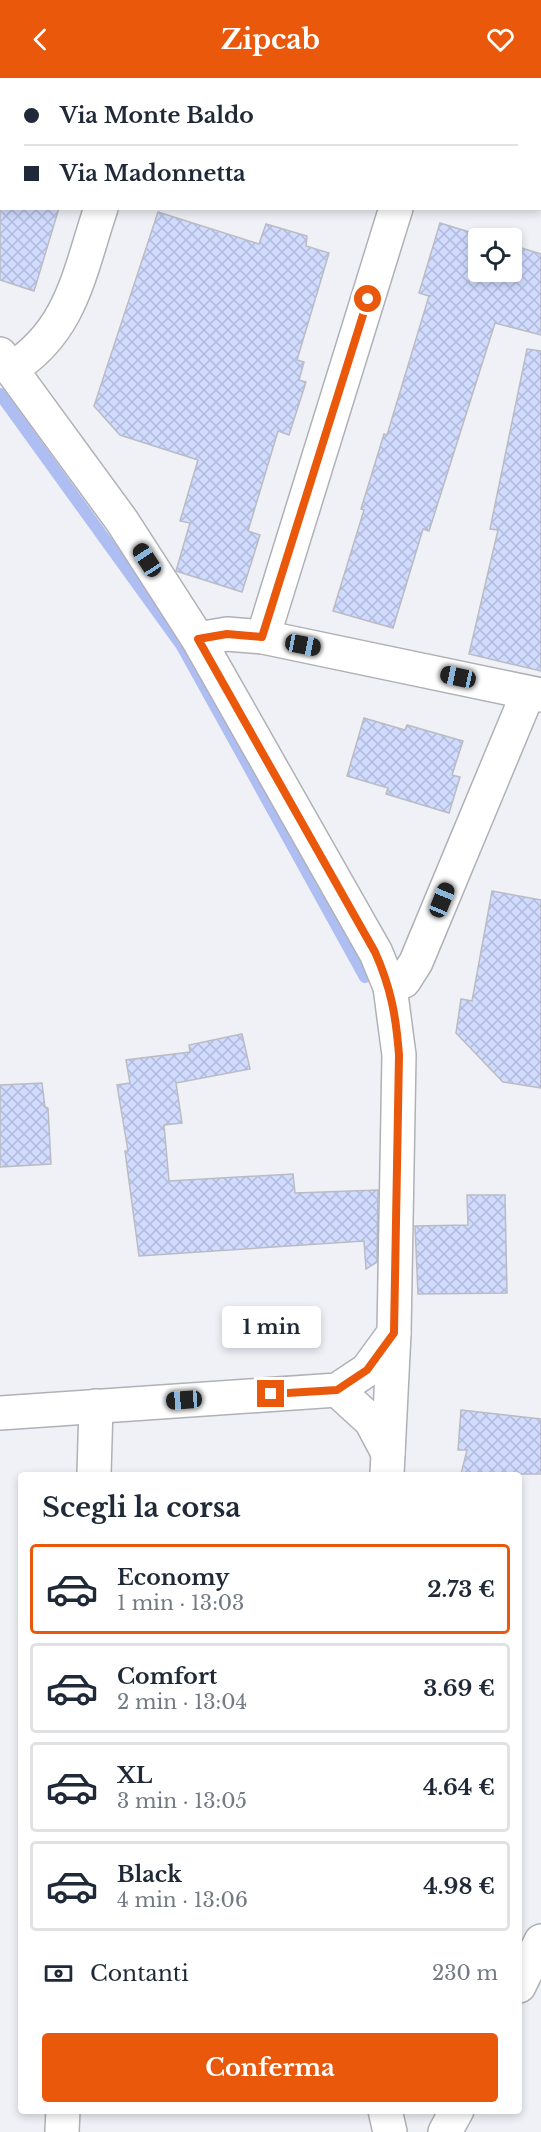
<!DOCTYPE html>
<html lang="it">
<meta charset="utf-8">
<style>
:root{--surface:#fff;--page:#f2f2f3;--text:#1f2937;--muted:#747a83;--line:#e0e1e3;--accent:#ea580c}
body{margin:0;font-family:"Libre Baskerville",serif;background:var(--page);color:var(--text);height:100vh;display:flex;flex-direction:column;font-size:22px;white-space:nowrap}
*{box-sizing:border-box;margin:0}
p{font-size:20px;color:var(--muted)}
.icon{flex:none;width:33px;height:33px;fill:none;stroke:currentColor;stroke-width:2;stroke-linecap:round;stroke-linejoin:round}
.map{position:relative;flex:1;overflow:hidden}
.details{position:absolute;left:18px;top:1394px;width:504px;height:642px;display:flex;flex-direction:column;background:var(--surface);border-radius:6px;box-shadow:0 3px 9px #0003}
.details>*{flex:none}
.top-card{position:absolute;left:0px;top:0px;width:542px;height:132px;box-shadow:0 3px 9px #0003;display:grid;align-content:center;height:132px;padding:0 24px;background:var(--surface)}
.tools{position:absolute;left:468px;top:150px;display:grid;gap:12px}
.tools a{display:grid;place-items:center;width:54px;height:54px;border-radius:6px;background:var(--surface);box-shadow:0 3px 9px #0003;font-size:30px}
.end{position:absolute;width:27px;height:27px;margin:-14px;border:8px solid #ea580c;background:#fff;box-shadow:0 0 0 3px #fff}
.from{border-radius:50%}
.bubble{position:absolute;height:42px;border-radius:6px;background:var(--surface);box-shadow:0 3px 9px #0003;font-size:20px;font-weight:700;line-height:42px;text-align:center}
.car{position:absolute;width:18px;height:36px;margin:-18px -9px;border-radius:8px;box-shadow:0 0 4px 2px #0007;background:linear-gradient(#222 24%,#8ab4d8 0 40%,#222 0 76%,#8ab4d8 0 86%,#222 0)}
.top-card b{display:flex;align-items:center;gap:21px;height:57px;font-size:22px}
.top-card b+b{border-top:2px solid var(--line)}
.top-card i{width:15px;height:15px;background:var(--text)}
ul{padding:0;list-style:none}
li{display:flex;align-items:center;gap:18px;height:90px;margin:0 12px 9px;padding:0 12px;border:3px solid var(--line);border-radius:6px}
li div{flex:1}
li b{display:block;font-size:22px}
li em{font-style:normal;font-weight:700}
li.on{border-color:var(--accent)}
li>.icon{width:54px;height:54px;stroke-width:1.5}
h2{padding:0 24px;font-size:27px;line-height:72px}
.pay{display:flex;align-items:center;gap:15px;height:66px;padding:0 24px;font-size:22px}
.pay p{margin-inline-start:auto}
.button{display:flex;gap:12px;margin-top:auto;padding:12px 24px}
.button a{flex:1;height:69px;border-radius:6px;background:var(--accent);color:#fff;font-size:24px;font-weight:700;line-height:69px;text-align:center}
header{display:flex;justify-content:space-between;align-items:center;height:78px;padding:0 24px;background:var(--accent);color:#fff;font-size:27px;font-weight:700}
.map>svg:first-child{display:block}
.lines{fill:none;stroke-linecap:round;stroke-linejoin:round}
.stream{stroke:#aebef2;stroke-width:12}
.building{fill:url(#building-cross-hatch);stroke:#babcc2;stroke-width:1.5}
.minor-casing{stroke:#b0b1b7;stroke-width:36}
.tertiary-casing{stroke:#b0b1b7;stroke-width:36}
.minor{stroke:#fff;stroke-width:33}
.tertiary{stroke:#fff;stroke-width:33}
.route{stroke:#ea580c;stroke-width:8}
</style>
<header><svg class="icon" aria-label="back" viewBox="0 0 24 24"><path d="M15 5l-7 7 7 7"/></svg>Zipcab<svg class="icon" aria-label="heart" viewBox="0 0 24 24"><path d="M12 20l-8-8c-3-5 5-10 8-4 3-6 11-1 8 4z"/></svg></header>
<div class="map">
<svg width="541" height="2054" viewBox="0 0 541 2054">
<defs>
<pattern id="building-cross-hatch" width="8" height="8" patternUnits="userSpaceOnUse" patternTransform="scale(1.5)"><rect width="8" height="8" fill="#d0dbff"/><path d="M0 0l8 8M0 8l8-8" fill="none" stroke="#b1bbd9"/></pattern>
</defs>
<rect width="100%" height="100%" fill="#eff1f7"/>
<g class="lines">
<polyline class="stream" points="0,316 182,568 365,899"/>
</g>
<g class="building">
<polygon points="0,130 59,130 34,213 0,202"/>
<polygon points="158,134 259,166 266,146 307,158 306,168 329,175 297,282 304,284 299,302 306,304 289,357 278,353 248,453 260,457 242,514 176,493 190,445 180,443 198,382 120,357 94,328"/>
<polygon points="440,145 489,160 478,160 478,194 512,194 512,167 541,176 541,257 495,245 429,453 423,451 393,550 333,533 364,432 361,431 384,356 387,357 429,218 419,215"/>
<polygon points="527,271 541,273 541,593 469,576 498,452 490,451"/>
<polygon points="364,640 405,652 407,647 463,663 452,697 460,699 449,735 386,716 388,710 347,698"/>
<polygon points="492,813 541,822 541,1010 503,1004 456,955 461,921 472,923"/>
<polygon points="242,956 250,991 176,1005 182,1045 164,1047 169,1103 293,1096 295,1115 378,1112 377,1184 366,1191 364,1163 139,1178 125,1073 128,1073 117,1007 130,1005 126,982 190,974 189,967"/>
<polygon points="42,1005 45,1029 48,1030 51,1086 0,1089 0,1007"/>
<polygon points="467,1117 505,1117 507,1215 418,1216 415,1148 468,1147"/>
<polygon points="461,1332 541,1341 541,1396 461,1396 467,1372 458,1372"/>
</g>
<g class="lines">
<g class="minor-casing">
<g id="minor">
<polyline points="145,2 145,0"/>
<polyline points="436,2 437,0"/>
<polyline points="0,276 122,443 198,561 376,875 390,909 399,977 394,1255 387,1396"/>
<path d="M11 291C72 253 79 195 101 130"/>
<polyline points="263,559 396,130"/>
<polyline points="198,561 227,556 263,559 541,617"/>
<polyline points="390,909 404,903 416,884 528,615"/>
<polyline points="337,1312 371,1343 388,1375"/>
<polyline points="0,1335 337,1312 367,1292 394,1255"/>
<polyline points="94,1396 96,1328"/>
<polyline points="385,2032 390,2054"/>
<polyline points="62,2054 63,2032"/>
</g>
</g>
<g class="tertiary-casing">
<g id="tertiary">
<polyline points="519,1908 541,1863"/>
<polyline points="445,2054 457,2032"/>
</g>
</g>
<use href="#minor" class="minor"/>
<use href="#tertiary" class="tertiary"/>
</g>
<g class="lines">
<path class="route" d="M271 1316 337 1312 367 1292 394 1255 399 977C396 938 391 910 375 874L198 561 227 556 262 559 368 221"/>
</g>
</svg>
<div class="tools">
<a><svg class="icon" aria-label="locate" viewBox="0 0 24 24"><circle cx="12" cy="12" r="6"/><path d="M12 2v4M12 18v4M2 12h4M18 12h4"/></svg></a>
</div>
<i class="end from" style="left:368px;top:221px"></i>
<i class="end" style="left:271px;top:1316px"></i>
<div class="bubble" style="left:222px;top:1228px;width:99px">1 min</div>
<i class="car" style="left:147px;top:482px;rotate:327deg"></i>
<i class="car" style="left:303px;top:567px;rotate:101deg"></i>
<i class="car" style="left:458px;top:599px;rotate:282deg"></i>
<i class="car" style="left:442px;top:822px;rotate:22deg"></i>
<i class="car" style="left:184px;top:1322px;rotate:266deg"></i>
<div class="top-card">
<b><i class="from"></i>Via Monte Baldo</b>
<b><i></i>Via Madonnetta</b>
</div>
<section class="details">
<h2>Scegli la corsa</h2>
<ul>
<li class="on"><svg class="icon" aria-label="car" viewBox="0 0 24 24"><path d="M5 17H2v-5l4-1 3-4h7l3 4 3 1v5h-3M9 17h6M6 11h13"/><circle cx="7" cy="17" r="2"/><circle cx="17" cy="17" r="2"/></svg><div><b>Economy</b><p>1 min · 13:03</p></div><em>2.73 €</em></li>
<li><svg class="icon" aria-label="car" viewBox="0 0 24 24"><path d="M5 17H2v-5l4-1 3-4h7l3 4 3 1v5h-3M9 17h6M6 11h13"/><circle cx="7" cy="17" r="2"/><circle cx="17" cy="17" r="2"/></svg><div><b>Comfort</b><p>2 min · 13:04</p></div><em>3.69 €</em></li>
<li><svg class="icon" aria-label="car" viewBox="0 0 24 24"><path d="M5 17H2v-5l4-1 3-4h7l3 4 3 1v5h-3M9 17h6M6 11h13"/><circle cx="7" cy="17" r="2"/><circle cx="17" cy="17" r="2"/></svg><div><b>XL</b><p>3 min · 13:05</p></div><em>4.64 €</em></li>
<li><svg class="icon" aria-label="car" viewBox="0 0 24 24"><path d="M5 17H2v-5l4-1 3-4h7l3 4 3 1v5h-3M9 17h6M6 11h13"/><circle cx="7" cy="17" r="2"/><circle cx="17" cy="17" r="2"/></svg><div><b>Black</b><p>4 min · 13:06</p></div><em>4.98 €</em></li>
</ul>
<div class="pay"><svg class="icon" aria-label="cash" viewBox="0 0 24 24"><path d="M3 7h18v10H3z"/><circle cx="12" cy="12" r="2"/></svg>Contanti<p>230 m</p></div>
<div class="button"><a>Conferma</a></div>
</section>
</div>
